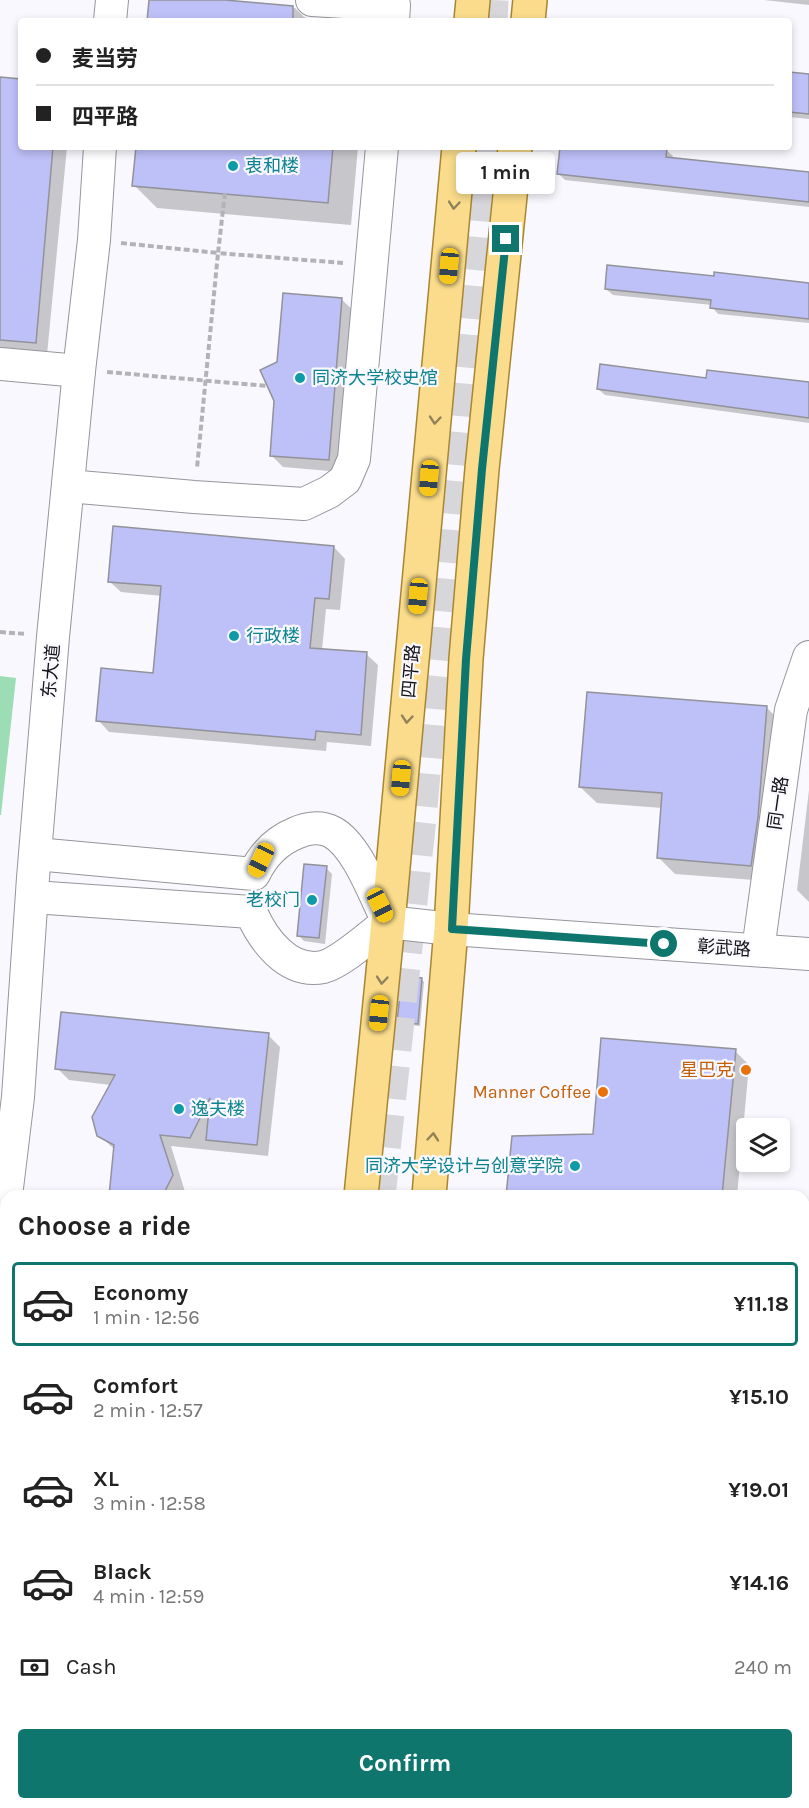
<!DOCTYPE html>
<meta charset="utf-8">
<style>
:root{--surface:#fff;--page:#f6f6f6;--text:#222;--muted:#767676;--line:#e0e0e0;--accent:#0f766e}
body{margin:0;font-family:Karla,"Noto Sans SC",sans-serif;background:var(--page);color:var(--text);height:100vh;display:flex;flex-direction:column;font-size:22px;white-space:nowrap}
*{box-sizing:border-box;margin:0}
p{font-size:20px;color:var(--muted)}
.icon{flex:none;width:33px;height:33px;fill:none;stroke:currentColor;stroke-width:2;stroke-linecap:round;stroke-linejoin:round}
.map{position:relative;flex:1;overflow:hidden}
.drawer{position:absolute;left:0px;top:1190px;width:810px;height:620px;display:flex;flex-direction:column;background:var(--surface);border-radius:18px 18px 0 0;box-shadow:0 3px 9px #0003}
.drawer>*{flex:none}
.hud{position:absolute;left:18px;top:18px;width:774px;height:132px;border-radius:6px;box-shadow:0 3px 9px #0003;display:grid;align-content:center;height:132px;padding:0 18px;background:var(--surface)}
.fabs{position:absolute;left:736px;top:1118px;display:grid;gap:12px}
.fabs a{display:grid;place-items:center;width:54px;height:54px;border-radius:6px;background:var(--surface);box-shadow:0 3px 9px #0003;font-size:30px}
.end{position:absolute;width:27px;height:27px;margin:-14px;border:8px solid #0f766e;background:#fff;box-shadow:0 0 0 3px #fff}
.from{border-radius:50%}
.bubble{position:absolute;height:42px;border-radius:6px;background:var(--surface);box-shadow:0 3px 9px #0003;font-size:20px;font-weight:700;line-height:42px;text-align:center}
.car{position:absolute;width:18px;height:36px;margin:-18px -9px;border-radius:8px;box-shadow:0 0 4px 2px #0007;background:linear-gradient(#f5c518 24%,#345 0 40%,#f5c518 0 76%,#345 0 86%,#f5c518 0)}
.hud b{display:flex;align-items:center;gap:21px;height:57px;font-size:22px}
.hud b+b{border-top:2px solid var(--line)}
.hud i{width:15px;height:15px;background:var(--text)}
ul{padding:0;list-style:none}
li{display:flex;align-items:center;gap:18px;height:84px;margin:0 12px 9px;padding:0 6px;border:3px solid transparent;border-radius:6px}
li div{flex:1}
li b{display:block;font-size:22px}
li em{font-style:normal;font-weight:700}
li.active{border-color:var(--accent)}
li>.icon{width:54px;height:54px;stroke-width:1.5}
h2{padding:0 18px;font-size:27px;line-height:72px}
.pay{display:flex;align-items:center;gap:15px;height:66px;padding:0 18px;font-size:22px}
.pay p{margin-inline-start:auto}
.cta{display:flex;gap:12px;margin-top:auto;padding:12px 18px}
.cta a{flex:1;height:69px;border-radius:6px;background:var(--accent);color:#fff;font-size:24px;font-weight:700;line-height:69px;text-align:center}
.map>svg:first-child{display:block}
.green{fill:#9dddb5}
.shadow{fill:#0003}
.building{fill:#bec0f8;stroke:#929299;stroke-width:1.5}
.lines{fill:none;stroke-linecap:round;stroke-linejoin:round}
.major-tunnel{stroke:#d6d6db;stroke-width:33;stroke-dasharray:33 16;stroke-linecap:butt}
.minor-casing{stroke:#95969c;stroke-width:34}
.major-casing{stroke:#a88631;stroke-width:36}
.path{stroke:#b3b3b7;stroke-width:4;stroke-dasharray:6 3;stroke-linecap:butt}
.minor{stroke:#fff;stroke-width:32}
.major{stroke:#fadc8c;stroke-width:33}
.oneway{stroke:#928257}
.route{stroke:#0f766e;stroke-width:8}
.culture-dot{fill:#0f9aa8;stroke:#f8f8fe;stroke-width:2}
.food-dot{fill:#e8710a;stroke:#f8f8fe;stroke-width:2}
.labels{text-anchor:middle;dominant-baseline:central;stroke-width:4.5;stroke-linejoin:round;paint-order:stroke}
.culture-label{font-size:18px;fill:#0d838f;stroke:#f8f8fe;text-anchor:start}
.street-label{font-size:18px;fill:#141416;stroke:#f8f8fe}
.food-label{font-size:18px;fill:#c56008;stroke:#f8f8fe;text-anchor:end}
</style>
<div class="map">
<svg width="809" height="1808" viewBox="0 0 809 1808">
<rect width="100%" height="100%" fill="#f8f8fe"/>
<polygon class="green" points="0,676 16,678 1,815 0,815"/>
<g class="shadow">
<polygon points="151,0 208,0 295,8 304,17 310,19 336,21 149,21"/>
<polygon points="764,0 809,0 809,5"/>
<polygon points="789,74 809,76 809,119 789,117"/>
<polygon points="0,79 21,80 21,147 67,147 47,355 0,350"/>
<polygon points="137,147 358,147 351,225 157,208 134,185"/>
<polygon points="562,147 642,147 666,150 673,156 672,159 809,173 809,207 565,180 559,174"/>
<polygon points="715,277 809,284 809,323 718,314 712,307 712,305 613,295 606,289"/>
<polygon points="341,299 354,311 341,472 283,467 271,455 279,363"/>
<polygon points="708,379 809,384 809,423 605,395 598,389"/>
<polygon points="334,547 345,559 340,610 326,609 322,650 366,654 378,665 371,746 327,742 326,751 109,732 98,720 155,674 162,596 121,592 109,581"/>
<polygon points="766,707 783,724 767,881 675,874 658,857 662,808 597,803 580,787"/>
<polygon points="809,790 809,902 797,890"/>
<polygon points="326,868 332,874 325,944 304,941 298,935"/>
<polygon points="422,980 424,982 420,1026 401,1024 399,1021"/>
<polygon points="268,1035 280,1047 268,1156 171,1146 186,1195 195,1196 111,1196 115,1150 99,1135 111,1085 69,1080 57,1068"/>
<polygon points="735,1051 749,1065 737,1196 507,1196 595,1135"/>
<polygon points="809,1251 809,1287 804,1282"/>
<polygon points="804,1470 809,1471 809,1596 804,1596"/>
<polygon points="804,1666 809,1667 809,1773 804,1772"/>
<polygon points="5,1753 6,1803 227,1803 228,1808 2,1808 0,1806 0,1772"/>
<polygon points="455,1803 534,1803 533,1808 455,1808"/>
</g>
<g class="building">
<polygon points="149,0 225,0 293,6 293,21 147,21"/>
<polygon points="789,72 809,74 809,114 789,112"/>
<polygon points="0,77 21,79 21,147 53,147 36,343 0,340"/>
<polygon points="136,147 333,147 328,203 132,186"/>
<polygon points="560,147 656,147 667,148 666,157 809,172 809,202 557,174"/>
<polygon points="607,265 714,276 714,272 809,283 809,319 710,308 711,300 605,289"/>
<polygon points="283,293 342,298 329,460 270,456 274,401 260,370 277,362"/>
<polygon points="600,364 706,378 707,370 809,382 809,418 597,389"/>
<polygon points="113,526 334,546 329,599 315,598 310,648 367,652 361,735 316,731 315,740 96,721 101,668 153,673 161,586 108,582"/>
<polygon points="587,692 767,706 758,817 751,866 657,858 662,793 579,787"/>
<polygon points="304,864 327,866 319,938 297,936"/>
<polygon points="402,976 422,978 418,1024 397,1022"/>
<polygon points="61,1012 269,1033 257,1145 206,1140 210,1098 190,1138 160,1135 173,1175 164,1193 153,1196 109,1196 114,1145 97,1136 92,1117 115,1075 55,1069"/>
<polygon points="601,1038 736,1049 722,1196 506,1196 512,1136 593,1134"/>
</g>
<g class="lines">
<g class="major-tunnel">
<polyline points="491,21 492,0"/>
<polyline points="379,1196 420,818 480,147"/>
</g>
<g class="minor-casing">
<g id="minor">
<polyline points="312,0 394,5 393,21"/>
<polyline points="110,21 112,0"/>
<polyline points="0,364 79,371"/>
<polyline points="68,486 194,497 304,504 329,492 345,480 354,459 382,147"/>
<path d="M36 854 254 874C263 855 276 841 296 833 306 828 321 826 332 832 357 845 375 896 388 922"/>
<path d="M33 897 251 912C263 940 288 974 323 967 342 962 372 934 388 922"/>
<polyline points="388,922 451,929 809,954"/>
<polyline points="758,950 791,710 809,657"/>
<polyline points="6,1196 18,1097 33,878 53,637 79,371 94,240 100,147"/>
<polyline points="0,1252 6,1199"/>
<polyline points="804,1300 809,1301"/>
<polyline points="804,1368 809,1369"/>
<polyline points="727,1803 780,1808"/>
<polyline points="565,1808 568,1803"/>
</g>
</g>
<g class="major-casing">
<g id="major">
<polyline points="471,21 473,0"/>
<polyline points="528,21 530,0"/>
<polyline points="361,1196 388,922 459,147"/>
<polyline points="429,1196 451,929 466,659 482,469 515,147"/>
<polyline points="286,1808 287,1803"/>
<polyline points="318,1808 318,1803"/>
<polyline points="354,1808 355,1803"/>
<polyline points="395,1808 396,1803"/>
</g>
</g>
<g class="path">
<polyline points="225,193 218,253 343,263"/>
<polyline points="121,243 218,253 197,468"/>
<polyline points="107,372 267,386"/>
<polyline points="0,632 26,634"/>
</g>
<use href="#minor" class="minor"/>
<use href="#major" class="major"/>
</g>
<defs><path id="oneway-chevron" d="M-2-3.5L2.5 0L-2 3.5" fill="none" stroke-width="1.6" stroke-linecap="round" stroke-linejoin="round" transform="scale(1.5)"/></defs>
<g class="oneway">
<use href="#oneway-chevron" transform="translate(454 205) rotate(95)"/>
<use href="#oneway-chevron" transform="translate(435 420) rotate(95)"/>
<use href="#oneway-chevron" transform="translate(407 719) rotate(95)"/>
<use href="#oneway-chevron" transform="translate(382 980) rotate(95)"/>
<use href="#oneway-chevron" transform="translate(433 1137) rotate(-85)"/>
</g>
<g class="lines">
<polyline class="route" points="506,239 482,469 466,659 452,929 664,944"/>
</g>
<g class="culture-dot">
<circle cx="233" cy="166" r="6"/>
<circle cx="300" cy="378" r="6"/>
<circle cx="234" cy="636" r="6"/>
<circle cx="312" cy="900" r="6"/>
<circle cx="179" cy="1109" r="6"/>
<circle cx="575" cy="1166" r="6"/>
</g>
<g class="food-dot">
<circle cx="746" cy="1070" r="6"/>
<circle cx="603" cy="1092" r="6"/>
</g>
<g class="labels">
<g class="culture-label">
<text x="245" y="166">衷和楼</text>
<text x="312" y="378">同济大学校史馆</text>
<text x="246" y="636">行政楼</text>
<text x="300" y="900" text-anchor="end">老校门</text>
<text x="191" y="1109">逸夫楼</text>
<text x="563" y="1166" text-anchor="end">同济大学设计与创意学院</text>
</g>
<g class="street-label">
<text transform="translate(51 671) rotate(-85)">东大道</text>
<text transform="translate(411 671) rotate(-85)">四平路</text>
<text transform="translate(778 803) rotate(-82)">同一路</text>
<text transform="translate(724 948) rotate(4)">彰武路</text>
</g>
<g class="food-label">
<text x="734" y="1070">星巴克</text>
<text x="591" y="1092">Manner Coffee</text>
</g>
</g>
</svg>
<div class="fabs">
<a><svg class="icon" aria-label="layers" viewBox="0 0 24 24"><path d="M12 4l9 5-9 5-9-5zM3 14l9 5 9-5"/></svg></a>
</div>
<i class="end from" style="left:664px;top:944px"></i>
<i class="end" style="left:506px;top:239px"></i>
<div class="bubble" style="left:456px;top:152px;width:99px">1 min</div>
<i class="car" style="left:449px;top:266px;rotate:185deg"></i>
<i class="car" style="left:429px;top:478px;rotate:185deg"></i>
<i class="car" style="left:418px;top:596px;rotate:185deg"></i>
<i class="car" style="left:401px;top:778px;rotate:185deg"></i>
<i class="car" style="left:261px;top:860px;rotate:205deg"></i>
<i class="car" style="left:380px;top:905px;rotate:154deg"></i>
<i class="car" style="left:379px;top:1013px;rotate:186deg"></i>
<div class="hud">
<b><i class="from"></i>麦当劳</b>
<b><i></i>四平路</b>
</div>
<section class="drawer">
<h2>Choose a ride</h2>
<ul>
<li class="active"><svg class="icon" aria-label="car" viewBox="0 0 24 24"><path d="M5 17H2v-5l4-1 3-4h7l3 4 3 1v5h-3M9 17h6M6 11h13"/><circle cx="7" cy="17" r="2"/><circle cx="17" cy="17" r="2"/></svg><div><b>Economy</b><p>1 min · 12:56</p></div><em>¥11.18</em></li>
<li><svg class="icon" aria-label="car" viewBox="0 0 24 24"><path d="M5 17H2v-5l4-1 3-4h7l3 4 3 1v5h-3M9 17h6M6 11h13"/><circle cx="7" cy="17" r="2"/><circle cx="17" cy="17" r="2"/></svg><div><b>Comfort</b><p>2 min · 12:57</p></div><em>¥15.10</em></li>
<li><svg class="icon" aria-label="car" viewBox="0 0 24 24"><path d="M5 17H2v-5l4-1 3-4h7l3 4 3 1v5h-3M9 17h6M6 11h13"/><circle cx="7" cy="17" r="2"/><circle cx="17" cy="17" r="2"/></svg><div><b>XL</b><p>3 min · 12:58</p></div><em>¥19.01</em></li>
<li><svg class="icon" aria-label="car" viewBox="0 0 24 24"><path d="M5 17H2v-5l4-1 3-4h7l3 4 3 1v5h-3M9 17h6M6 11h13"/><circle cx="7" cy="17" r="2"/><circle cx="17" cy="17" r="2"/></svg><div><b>Black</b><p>4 min · 12:59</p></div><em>¥14.16</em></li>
</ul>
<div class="pay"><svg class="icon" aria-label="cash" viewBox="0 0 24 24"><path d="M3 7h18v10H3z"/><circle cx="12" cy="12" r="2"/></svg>Cash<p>240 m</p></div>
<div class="cta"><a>Confirm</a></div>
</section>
</div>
